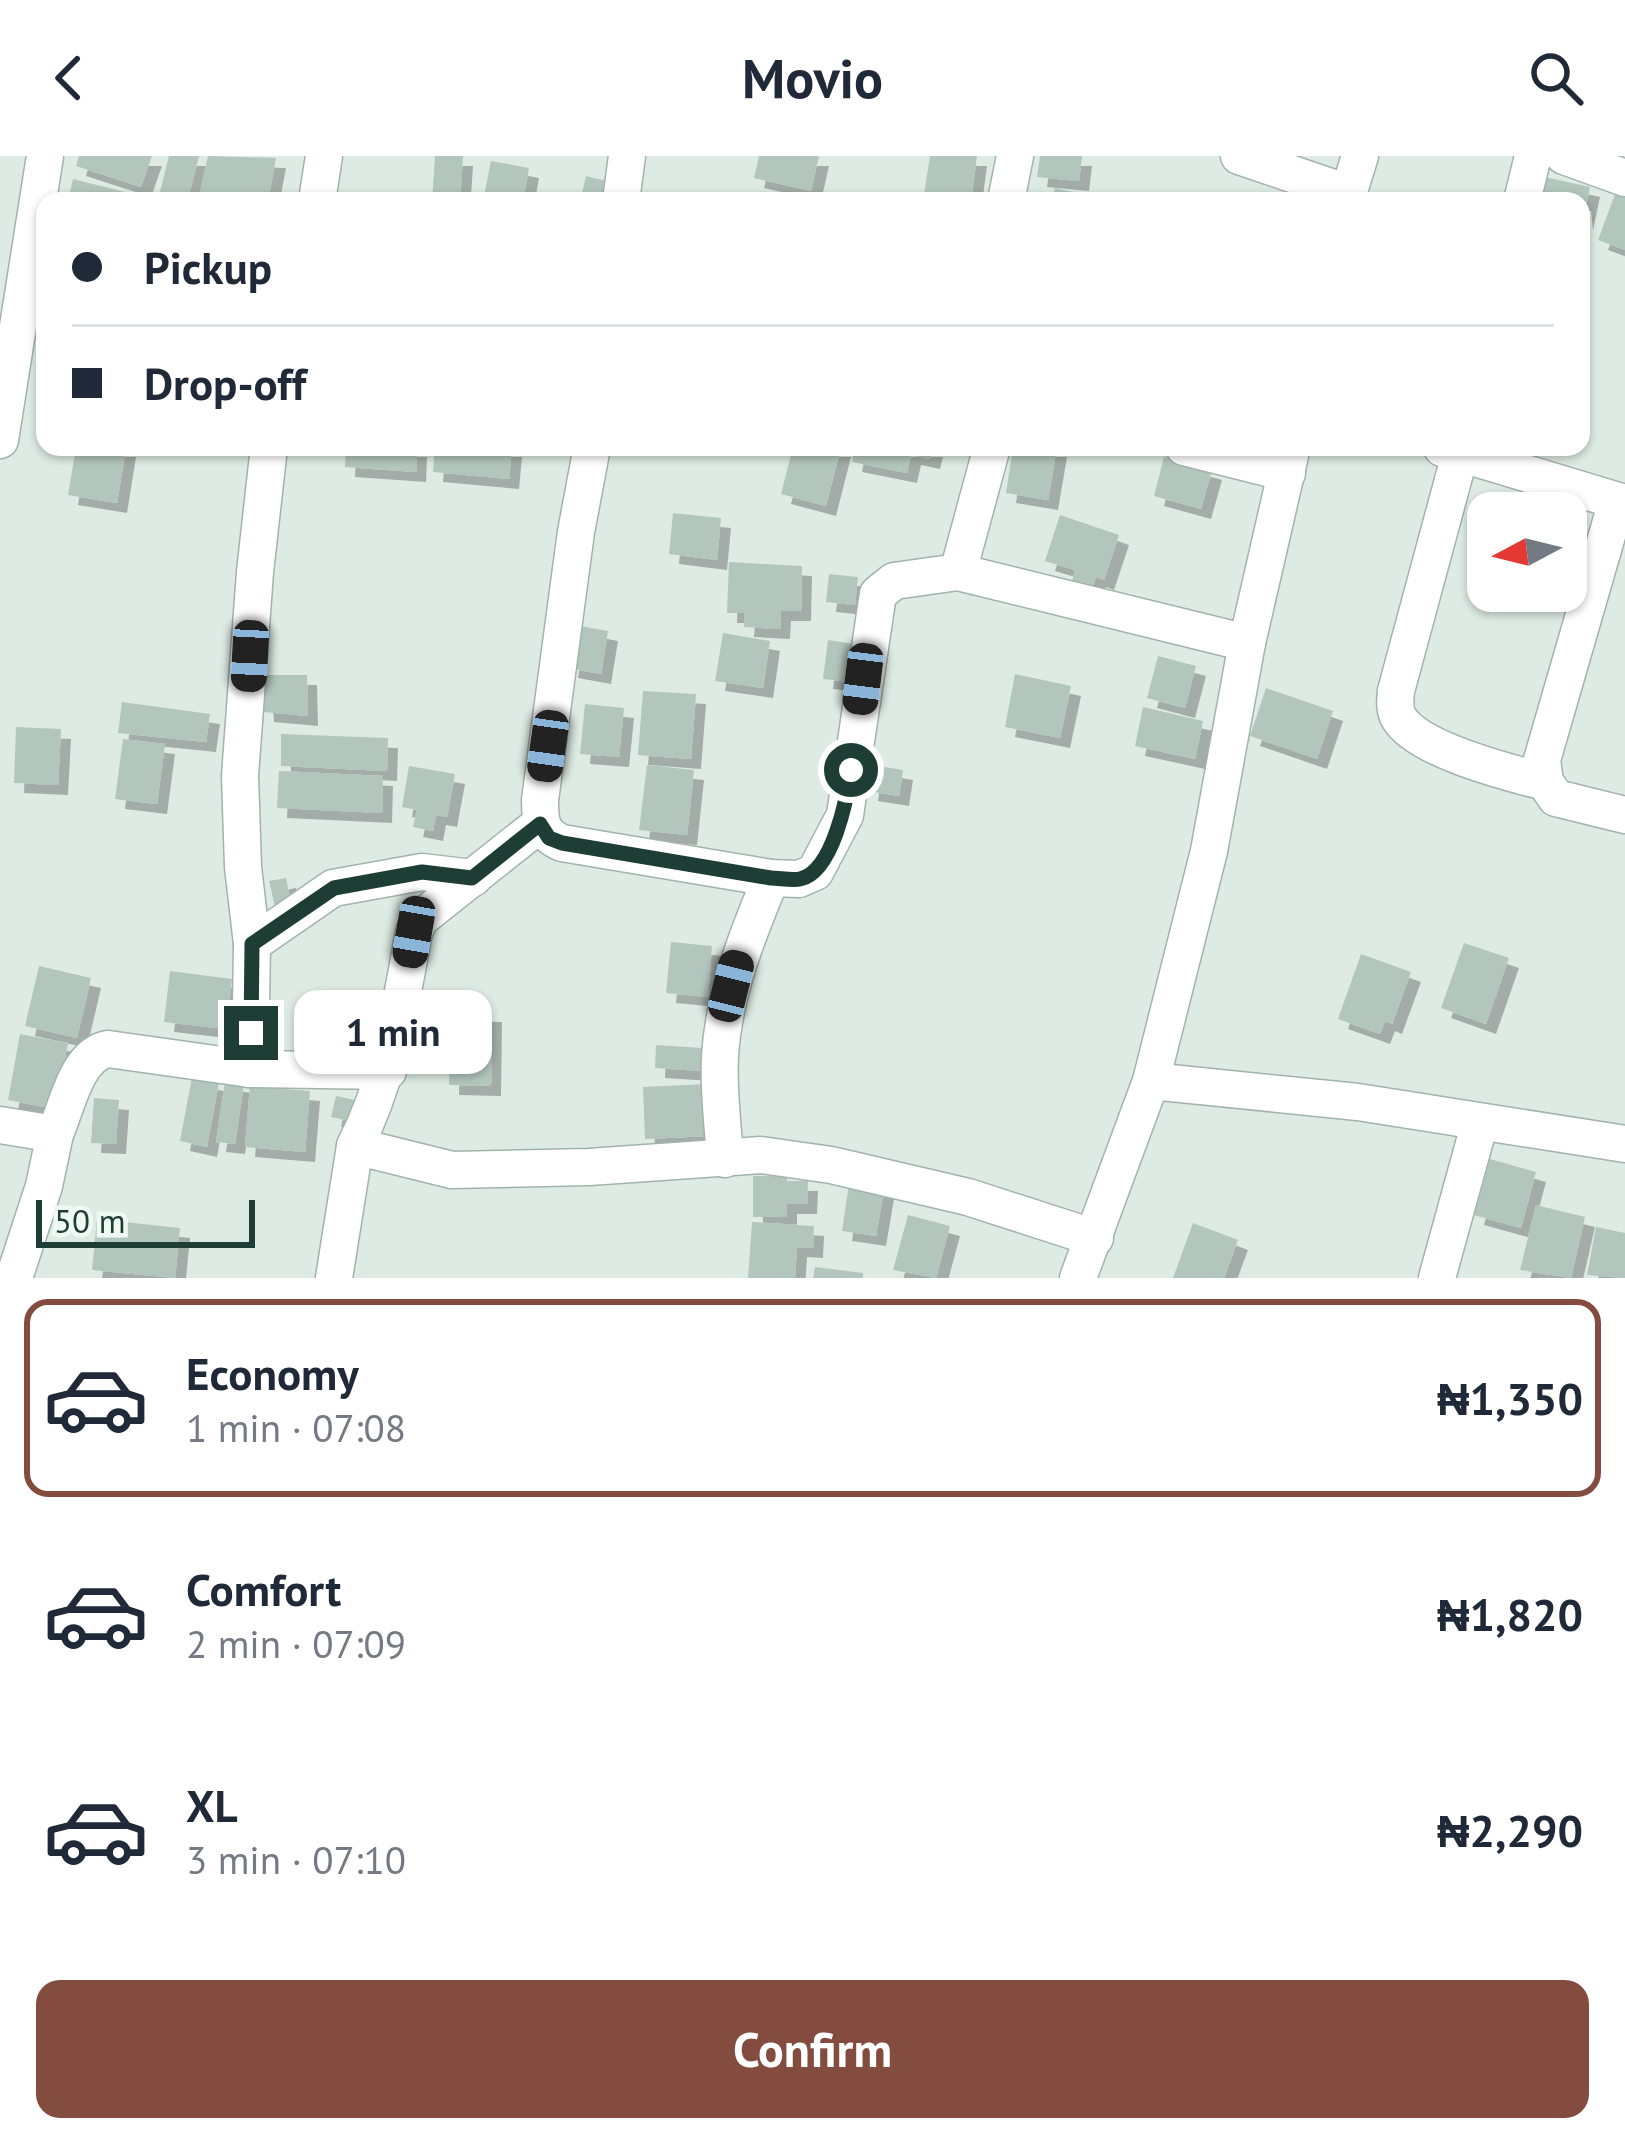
<!DOCTYPE html>
<meta charset="utf-8">
<style>
:root{--surface:#fff;--page:#f2f2f3;--text:#1f2937;--muted:#747a83;--line:#e0e1e3;--accent:#844b3f}
body{margin:0;font-family:"PT Sans",sans-serif;background:var(--page);color:var(--text);height:100vh;display:flex;flex-direction:column;font-size:45px;white-space:nowrap}
*{box-sizing:border-box;margin:0}
p{font-size:39px;color:var(--muted)}
.icon{flex:none;width:66px;height:66px;fill:none;stroke:currentColor;stroke-width:2;stroke-linecap:round;stroke-linejoin:round}
.map{position:relative;height:1122px;overflow:hidden}
.details{display:flex;flex-direction:column;background:var(--surface);flex:1}
.details>*{flex:none}
.banner{position:absolute;left:36px;top:36px;width:1554px;height:264px;border-radius:24px;box-shadow:0 3px 9px #0004;display:grid;align-content:center;height:264px;padding:0 36px;background:var(--surface)}
.needle{width:78px;rotate:263deg}
.controls{position:absolute;left:1467px;top:336px;display:grid;gap:24px}
.controls a{display:grid;place-items:center;width:120px;height:120px;border-radius:24px;background:var(--surface);box-shadow:0 3px 9px #0004;font-size:60px}
.scale{position:absolute;left:36px;bottom:30px;width:219px;box-sizing:border-box;padding-left:12px;border:6px solid #1e3d34;border-top:0;font-size:33px;line-height:42px;white-space:nowrap;color:#1e3d34;-webkit-text-stroke:9px #eff8f3;paint-order:stroke}
.end{position:absolute;width:54px;height:54px;margin:-27px;border:15px solid #1e3d34;background:#fff;box-shadow:0 0 0 6px #fff}
.from{border-radius:50%}
.bubble{position:absolute;height:84px;border-radius:24px;background:var(--surface);box-shadow:0 3px 9px #0004;font-size:39px;font-weight:800;line-height:84px;text-align:center}
.car{position:absolute;width:36px;height:72px;margin:-36px -18px;border-radius:15px;box-shadow:0 0 9px 3px #0007;background:linear-gradient(#222 24%,#8ab4d8 0 40%,#222 0 76%,#8ab4d8 0 86%,#222 0)}
.banner b{display:flex;align-items:center;gap:42px;height:114px;font-size:45px}
.banner b+b{border-top:3px solid var(--line)}
.banner i{width:30px;height:30px;background:var(--text)}
ul{padding:21px 0 0;list-style:none}
li{display:flex;align-items:center;gap:36px;height:198px;margin:0 24px 18px;padding:0 12px;border:6px solid transparent;border-radius:24px}
li div{flex:1}
li b{display:block;font-size:45px}
li em{font-style:normal;font-weight:800}
li.on{border-color:var(--accent)}
li>.icon{width:108px;height:108px;stroke-width:1.5}
.primary-button{display:flex;gap:24px;margin-top:auto;padding:24px 36px}
.primary-button a{flex:1;height:138px;border-radius:24px;background:var(--accent);color:#fff;font-size:48px;font-weight:800;line-height:138px;text-align:center}
header{display:flex;justify-content:space-between;align-items:center;height:156px;padding:0 36px;background:var(--surface);font-size:54px;font-weight:800}
.map>svg:first-child{display:block}
.building{fill:#b3c6be;filter:url(#shadow)}
.lines{fill:none;stroke-linecap:round;stroke-linejoin:round}
.minor-casing{stroke:#a1b3ac;stroke-width:39}
.minor{stroke:#fff;stroke-width:36}
.route{stroke:#1e3d34;stroke-width:15}
</style>
<header><svg class="icon" aria-label="back" viewBox="0 0 24 24"><path d="M15 5l-7 7 7 7"/></svg>Movio<svg class="icon" aria-label="search" viewBox="0 0 24 24"><circle cx="10" cy="10" r="6"/><path d="M15 15l6 6"/></svg></header>
<div class="map">
<svg width="1625" height="1122" viewBox="0 0 1625 1122">
<defs>
<filter id="shadow"><feDropShadow dx="10" dy="10" stdDeviation="0" flood-color="#0004"/></filter>
</defs>
<rect width="100%" height="100%" fill="#deebe5"/>
<g class="building">
<polygon points="79,0 152,0 141,31 76,10"/>
<polygon points="169,0 199,0 188,43 160,36"/>
<polygon points="208,0 276,2 268,45 199,41"/>
<polygon points="435,0 463,0 460,45 432,45"/>
<polygon points="759,0 819,0 811,35 754,22"/>
<polygon points="930,0 977,0 971,45 923,45"/>
<polygon points="1040,0 1082,0 1079,25 1037,21"/>
<polygon points="491,5 529,12 523,45 483,45"/>
<polygon points="586,20 614,27 610,44 582,37"/>
<polygon points="1540,20 1590,31 1583,64 1581,45 1534,45"/>
<polygon points="73,23 133,38 131,45 68,45"/>
<polygon points="1619,27 1625,30 1625,94 1598,84"/>
<polygon points="1055,32 1104,43 1103,45 1052,45"/>
<polygon points="76,291 126,291 117,347 68,339"/>
<polygon points="346,291 417,291 416,316 345,311"/>
<polygon points="435,291 512,291 509,323 433,316"/>
<polygon points="793,291 841,291 826,350 781,338"/>
<polygon points="855,291 933,291 930,303 911,299 907,317 852,306"/>
<polygon points="1013,291 1057,291 1048,344 1006,337"/>
<polygon points="1164,301 1212,314 1201,353 1154,340"/>
<polygon points="673,357 721,362 717,404 669,398"/>
<polygon points="1060,359 1119,379 1104,424 1096,421 1092,432 1072,425 1075,414 1045,405"/>
<polygon points="729,406 802,410 801,455 781,455 780,473 744,471 745,457 727,457"/>
<polygon points="829,418 858,421 855,449 826,446"/>
<polygon points="575,469 608,475 601,518 568,512"/>
<polygon points="723,477 770,485 763,532 715,525"/>
<polygon points="828,484 854,488 850,526 823,523"/>
<polygon points="1158,500 1196,510 1185,552 1147,542"/>
<polygon points="1015,518 1071,530 1060,582 1005,571"/>
<polygon points="262,519 307,519 308,560 264,556"/>
<polygon points="1266,532 1333,555 1317,603 1250,580"/>
<polygon points="643,535 696,538 691,603 638,599"/>
<polygon points="122,546 210,558 206,586 118,577"/>
<polygon points="585,548 624,552 619,601 580,598"/>
<polygon points="1143,551 1203,565 1195,603 1135,590"/>
<polygon points="16,571 61,573 58,629 14,627"/>
<polygon points="281,578 388,582 387,615 281,610"/>
<polygon points="123,583 165,588 157,648 115,643"/>
<polygon points="647,609 694,614 687,679 639,674"/>
<polygon points="872,609 903,614 899,640 868,635"/>
<polygon points="409,610 455,618 447,661 436,659 433,675 413,671 417,654 402,651"/>
<polygon points="279,615 383,620 382,657 277,652"/>
<polygon points="286,722 291,748 275,751 269,725"/>
<polygon points="671,786 712,790 708,841 666,837"/>
<polygon points="1464,787 1509,802 1486,868 1441,852"/>
<polygon points="1361,798 1411,816 1392,868 1385,865 1380,878 1338,863"/>
<polygon points="39,810 91,822 77,882 25,870"/>
<polygon points="170,815 232,823 226,873 164,866"/>
<polygon points="450,855 492,856 491,930 449,929"/>
<polygon points="20,878 68,887 55,953 8,944"/>
<polygon points="656,889 703,892 701,915 655,912"/>
<polygon points="192,921 219,926 207,991 180,985"/>
<polygon points="225,925 244,927 235,988 216,986"/>
<polygon points="707,928 709,980 645,983 643,931"/>
<polygon points="250,930 310,935 305,996 245,991"/>
<polygon points="336,940 360,945 355,966 331,961"/>
<polygon points="94,942 119,944 116,988 91,987"/>
<polygon points="1490,1003 1536,1016 1521,1072 1474,1059"/>
<polygon points="753,1020 787,1020 787,1025 808,1025 807,1048 787,1048 787,1061 753,1061"/>
<polygon points="849,1028 884,1033 876,1080 842,1075"/>
<polygon points="1536,1049 1585,1061 1571,1122 1520,1114"/>
<polygon points="908,1059 950,1070 936,1122 893,1114"/>
<polygon points="97,1063 180,1072 175,1122 92,1114"/>
<polygon points="752,1066 814,1070 813,1092 797,1091 795,1122 748,1122"/>
<polygon points="1193,1067 1238,1084 1224,1122 1173,1122"/>
<polygon points="1596,1071 1625,1077 1625,1122 1587,1119"/>
<polygon points="815,1111 863,1117 863,1122 813,1122"/>
</g>
<g class="lines">
<g class="minor-casing">
<g id="minor">
<polyline points="1239,0 1348,37"/>
<polyline points="1564,0 1625,22"/>
<polyline points="317,45 324,0"/>
<polyline points="621,45 627,0"/>
<polyline points="1006,45 1015,0"/>
<polyline points="1346,45 1360,0"/>
<polyline points="1522,45 1533,0"/>
<polyline points="0,284 45,0"/>
<path d="M592 291 576 376 540 644C540 666 541 678 562 687L771 722 799 723 815 716 845 659 878 438 894 425 958 416"/>
<polyline points="992,291 958,416 1247,487 1292,291"/>
<polyline points="1184,291 1287,317"/>
<path d="M1462 291 1396 535C1395 544 1394 554 1399 562 1418 594 1510 617 1545 626"/>
<polyline points="1442,292 1625,347"/>
<polyline points="1617,345 1542,604 1545,626 1556,642 1625,659"/>
<polyline points="252,788 333,732 422,716 473,722"/>
<polyline points="250,913 252,788 243,711 240,620 255,416 269,291"/>
<polyline points="1151,925 1209,695 1247,487"/>
<path d="M0 969 55 978C67 951 76 899 108 893L250 913 388 915"/>
<path d="M355 990C390 921 400 851 414 776L420 763 540 668"/>
<path d="M725 1003C723 969 718 934 720 900 724 837 747 780 771 722"/>
<polyline points="14,1122 44,1030 55,978"/>
<polyline points="334,1122 355,990 452,1014 589,1011 761,999 831,1009 968,1041 1095,1082"/>
<polyline points="1078,1122 1151,925 1358,946 1625,988"/>
<polyline points="1437,1122 1480,966"/>
</g>
</g>
<use href="#minor" class="minor"/>
</g>
<g class="lines">
<path class="route" d="M251 877 252 788 334 732 422 716 472 722 540 668 549 682 562 687 771 722C780 722 791 725 800 723 833 716 847 642 851 614"/>
</g>
</svg>
<div class="controls">
<a><svg class="needle" viewBox="-14 -14 28 28"><path d="M0-13l5 13h-10z" fill="#e53935"/><path d="M0 13l5-13h-10z" fill="#747a83"/></svg></a>
</div>
<div class="scale">50 m</div>
<i class="end from" style="left:851px;top:614px"></i>
<i class="end" style="left:251px;top:877px"></i>
<div class="bubble" style="left:294px;top:834px;width:198px">1 min</div>
<i class="car" style="left:250px;top:500px;rotate:183deg"></i>
<i class="car" style="left:863px;top:523px;rotate:187deg"></i>
<i class="car" style="left:548px;top:590px;rotate:188deg"></i>
<i class="car" style="left:414px;top:776px;rotate:190deg"></i>
<i class="car" style="left:731px;top:830px;rotate:14deg"></i>
<div class="banner">
<b><i class="from"></i>Pickup</b>
<b><i></i>Drop-off</b>
</div>
</div>
<section class="details">
<ul>
<li class="on"><svg class="icon" aria-label="car" viewBox="0 0 24 24"><path d="M5 17H2v-5l4-1 3-4h7l3 4 3 1v5h-3M9 17h6M6 11h13"/><circle cx="7" cy="17" r="2"/><circle cx="17" cy="17" r="2"/></svg><div><b>Economy</b><p>1 min · 07:08</p></div><em>₦1,350</em></li>
<li><svg class="icon" aria-label="car" viewBox="0 0 24 24"><path d="M5 17H2v-5l4-1 3-4h7l3 4 3 1v5h-3M9 17h6M6 11h13"/><circle cx="7" cy="17" r="2"/><circle cx="17" cy="17" r="2"/></svg><div><b>Comfort</b><p>2 min · 07:09</p></div><em>₦1,820</em></li>
<li><svg class="icon" aria-label="car" viewBox="0 0 24 24"><path d="M5 17H2v-5l4-1 3-4h7l3 4 3 1v5h-3M9 17h6M6 11h13"/><circle cx="7" cy="17" r="2"/><circle cx="17" cy="17" r="2"/></svg><div><b>XL</b><p>3 min · 07:10</p></div><em>₦2,290</em></li>
</ul>
<div class="primary-button"><a>Confirm</a></div>
</section>
